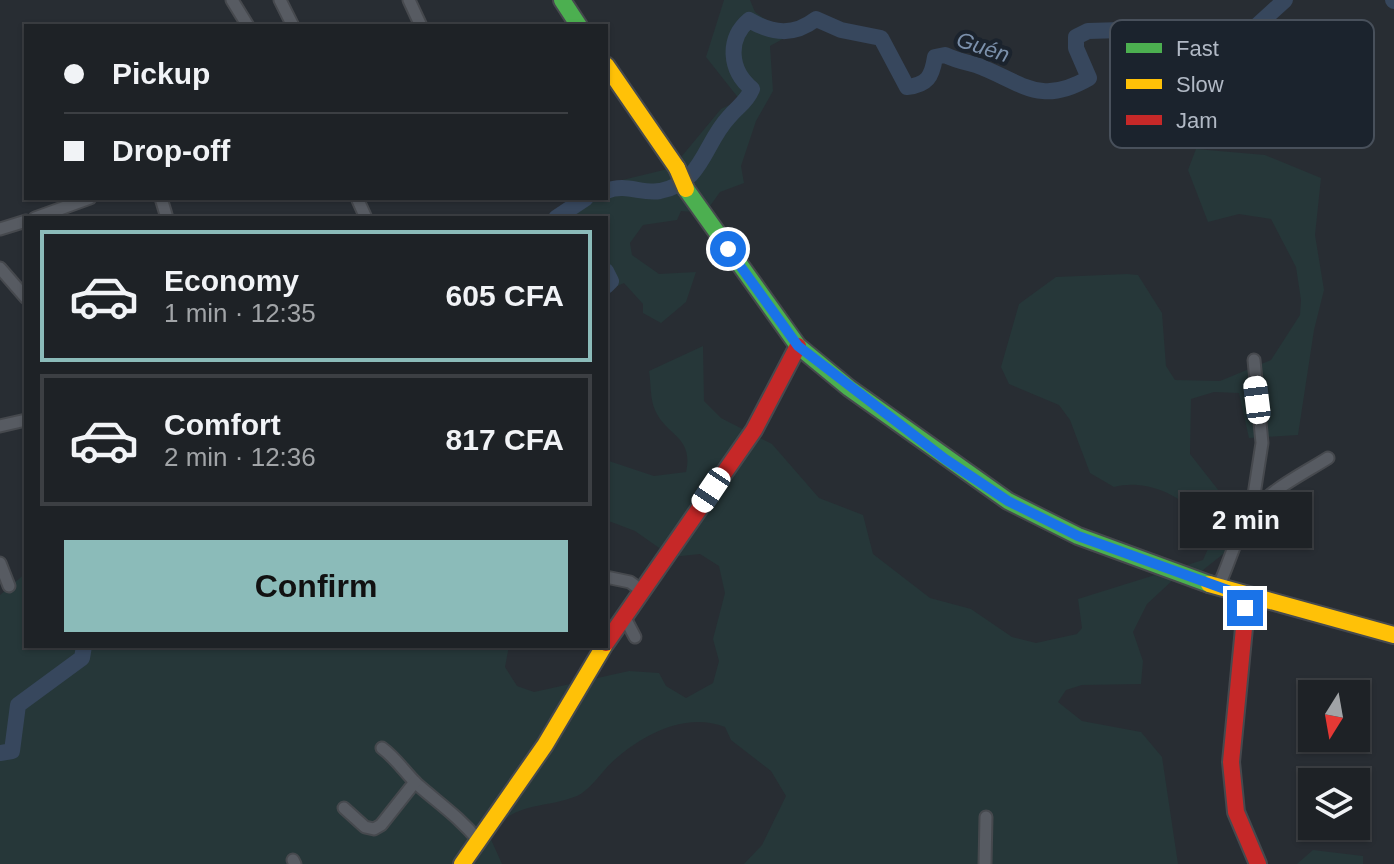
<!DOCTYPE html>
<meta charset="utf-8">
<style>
:root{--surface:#1e2226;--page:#2b2f32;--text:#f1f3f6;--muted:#a1a4a7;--line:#3c3f43;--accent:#8bbbb9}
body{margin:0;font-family:Helvetica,sans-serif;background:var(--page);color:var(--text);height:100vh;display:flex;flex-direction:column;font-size:30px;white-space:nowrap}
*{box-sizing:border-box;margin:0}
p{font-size:26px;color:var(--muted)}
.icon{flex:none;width:44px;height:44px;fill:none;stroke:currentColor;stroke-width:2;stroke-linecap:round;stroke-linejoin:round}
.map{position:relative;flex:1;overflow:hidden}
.side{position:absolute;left:24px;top:216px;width:584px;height:432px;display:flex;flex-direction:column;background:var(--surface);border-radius:0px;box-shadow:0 2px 6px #0004,0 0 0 2px var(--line)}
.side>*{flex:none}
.guide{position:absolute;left:24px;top:24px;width:584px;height:176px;border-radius:0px;box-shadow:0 2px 6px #0004,0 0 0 2px var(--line);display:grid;align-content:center;height:176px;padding:0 40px;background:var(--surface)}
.needle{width:52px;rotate:191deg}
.controls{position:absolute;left:1298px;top:680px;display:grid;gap:16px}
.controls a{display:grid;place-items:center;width:72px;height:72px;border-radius:0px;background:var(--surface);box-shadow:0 2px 6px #0004,0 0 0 2px var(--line);font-size:40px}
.end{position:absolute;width:36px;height:36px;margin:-18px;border:10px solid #1a73e8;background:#fff;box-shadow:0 0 0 4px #fff}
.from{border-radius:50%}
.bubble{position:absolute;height:56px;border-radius:0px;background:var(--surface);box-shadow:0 2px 6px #0004,0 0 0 2px var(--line);font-size:26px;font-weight:600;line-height:56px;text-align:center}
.car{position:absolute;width:24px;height:48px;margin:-24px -12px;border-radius:10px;box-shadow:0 0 6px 2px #0007;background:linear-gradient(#fff 24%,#345 0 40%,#fff 0 76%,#345 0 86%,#fff 0)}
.guide b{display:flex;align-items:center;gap:28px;height:76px;font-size:30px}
.guide b+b{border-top:2px solid var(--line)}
.guide i{width:20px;height:20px;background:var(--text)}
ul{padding:14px 0 0;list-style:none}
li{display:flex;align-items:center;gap:24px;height:132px;margin:0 16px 12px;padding:0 24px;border:4px solid var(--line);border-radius:0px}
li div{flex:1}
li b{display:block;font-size:30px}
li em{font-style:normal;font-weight:600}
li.on{border-color:var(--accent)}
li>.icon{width:72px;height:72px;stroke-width:1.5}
.primary-button{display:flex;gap:16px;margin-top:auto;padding:16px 40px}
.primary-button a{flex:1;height:92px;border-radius:0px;background:var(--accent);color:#111;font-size:32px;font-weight:600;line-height:92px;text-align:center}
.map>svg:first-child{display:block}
.green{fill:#263739}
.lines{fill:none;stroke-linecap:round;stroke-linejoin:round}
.river{stroke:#37475d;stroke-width:16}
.street-casing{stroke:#46494e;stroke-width:15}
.fast-casing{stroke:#46494e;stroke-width:20}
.slow-casing{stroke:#46494e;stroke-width:20}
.jam-casing{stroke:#46494e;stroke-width:20}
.street{stroke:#575b62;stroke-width:11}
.fast{stroke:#4caf50;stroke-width:16}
.slow{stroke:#ffc107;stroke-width:16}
.jam{stroke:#c62828;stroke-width:16}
.route{stroke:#1a73e8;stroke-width:10}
.labels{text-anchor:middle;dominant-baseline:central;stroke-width:8;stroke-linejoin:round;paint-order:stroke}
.water-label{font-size:22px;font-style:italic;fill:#7b90ab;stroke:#1b232d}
.key{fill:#1b232d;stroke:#48505b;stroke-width:2}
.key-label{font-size:22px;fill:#b1b9c5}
</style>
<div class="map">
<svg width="1394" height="864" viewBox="0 0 1394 864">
<rect width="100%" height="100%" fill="#282d33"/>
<g class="green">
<polygon points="724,0 750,0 755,12 788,36 770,46 773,91 756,121 741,166 744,183 720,192 705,213 681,211 677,220 643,225 630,243 632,255 659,274 696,272 686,302 661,323 643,313 643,304 624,283 615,287 606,281 606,218 562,218 582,198 606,198 606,184 672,168 721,109 740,100 706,57"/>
<path d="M1196 149 1265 155 1321 178 1315 235 1324 290 1314 330 1298 435 1249 438 1239 393 1214 392 1191 399 1190 454 1219 491 1237 543 1198 574 1174 579 1147 604 1133 632 1143 661 1141 684 1082 685 1066 690 1058 702 1082 721 1141 732 1162 757 1178 864H744L762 845 786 796 771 771 731 740 725 727C683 711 638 737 608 766 600 775 588 791 577 796 540 810 517 800 489 835L502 864H0V595L26 573V646H509L505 667 517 686 534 692 629 671 659 673 666 686 686 698 713 683 719 661 713 639 725 593 719 566 700 554 672 557 635 531 606 520V460L654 476 686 472C694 436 666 436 655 410 650 399 651 383 649 371L703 346 704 401 721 418 772 444 819 498 863 515 873 554 930 598 971 609 1012 637 1036 643 1077 634 1082 628 1078 599 1203 560 1212 540C1199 503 1153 477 1114 487L1090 473 1070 420 1059 405 1009 384 1001 367 1019 304 1056 277 1127 274 1138 275 1162 313 1166 366 1175 380 1220 381 1271 360 1300 315 1301 300 1296 267 1271 219 1239 214 1208 222 1188 170Z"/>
<polygon points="1313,850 1363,856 1363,864 1297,864"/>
</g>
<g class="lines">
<g class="river">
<polyline points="1393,0 1394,1"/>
<path d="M606 191C626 183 641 194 660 191 703 183 704 143 729 117 738 106 746 103 752 89 729 70 727 39 749 20 773 34 794 36 816 19L841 30 881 38 907 87C927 85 932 77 935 57L945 55C955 60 965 62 976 65 1022 82 1039 107 1089 78L1076 48V37L1088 31 1122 30 1128 56 1122 79 1131 126 1142 127 1167 100 1192 85 1201 56 1238 43 1285 0"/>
<polyline points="556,218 586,198"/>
<polyline points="606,271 611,281 606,286"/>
<polyline points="0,753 12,751 18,705 82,658 84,646"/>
</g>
<g class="street-casing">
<g id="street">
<polyline points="232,0 248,26"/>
<polyline points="280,0 293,26"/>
<polyline points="409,0 421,26"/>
<polyline points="161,198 167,218"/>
<polyline points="357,198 366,218"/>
<polyline points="35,218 90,198"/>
<polyline points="0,229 26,221"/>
<polyline points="0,268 26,298"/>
<polyline points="0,426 26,420"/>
<polyline points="1251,514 1262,443 1254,360"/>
<polyline points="0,563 9,586"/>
<polyline points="606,577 630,582 641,590"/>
<path d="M1218 587C1228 567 1234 542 1245 523 1264 492 1298 477 1328 458"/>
<polyline points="624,616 635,637"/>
<path d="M382 748C397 759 405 773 418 785 441 805 459 817 479 841"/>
<polyline points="344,808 365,827 374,829 381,825 415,782"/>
<polyline points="293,860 295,864"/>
<polyline points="985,864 986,817"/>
</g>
</g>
<g class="fast-casing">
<g id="fast">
<polyline points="562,0 579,26"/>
<polyline points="686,189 798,346 849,388 1008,501 1078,536 1209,584"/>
</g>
</g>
<g class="slow-casing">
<g id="slow">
<polyline points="606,65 677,168"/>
<polyline points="677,168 686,189"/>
<polyline points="1209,584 1394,635"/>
<polyline points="462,864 545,745 604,646"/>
</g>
</g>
<g class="jam-casing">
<g id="jam">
<polyline points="1247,597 1231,762 1236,812 1258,864"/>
<polyline points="606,643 754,430 798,346"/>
</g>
</g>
<use href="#street" class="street"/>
<use href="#fast" class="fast"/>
<use href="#slow" class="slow"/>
<use href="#jam" class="jam"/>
</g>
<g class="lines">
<polyline class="route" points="728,249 798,346 945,459 1008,501 1078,536 1247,597 1245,608"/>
</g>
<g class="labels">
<g class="water-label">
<text transform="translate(983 47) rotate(18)">Guén</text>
</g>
</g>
<rect x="1110" y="20" width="264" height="128" rx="12" class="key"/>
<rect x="1126" y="43" width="36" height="10" fill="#4caf50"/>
<rect x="1126" y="79" width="36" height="10" fill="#ffc107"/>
<rect x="1126" y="115" width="36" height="10" fill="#c62828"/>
<g class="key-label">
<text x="1176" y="56">Fast</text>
<text x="1176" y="92">Slow</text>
<text x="1176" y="128">Jam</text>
</g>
</svg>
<div class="controls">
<a><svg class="needle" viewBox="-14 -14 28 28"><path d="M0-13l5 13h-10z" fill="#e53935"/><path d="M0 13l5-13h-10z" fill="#a1a4a7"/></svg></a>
<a><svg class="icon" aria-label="layers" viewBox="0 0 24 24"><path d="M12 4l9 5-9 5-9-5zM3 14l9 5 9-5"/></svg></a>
</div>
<i class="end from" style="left:728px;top:249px"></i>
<i class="end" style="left:1245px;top:608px"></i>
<div class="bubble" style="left:1180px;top:492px;width:132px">2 min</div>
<i class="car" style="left:1257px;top:400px;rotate:353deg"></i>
<i class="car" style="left:711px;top:490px;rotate:214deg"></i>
<div class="guide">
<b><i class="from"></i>Pickup</b>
<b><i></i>Drop-off</b>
</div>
<section class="side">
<ul>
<li class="on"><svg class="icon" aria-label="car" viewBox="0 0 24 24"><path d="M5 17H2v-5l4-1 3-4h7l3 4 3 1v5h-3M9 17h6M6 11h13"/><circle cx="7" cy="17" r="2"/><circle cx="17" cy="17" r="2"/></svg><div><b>Economy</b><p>1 min · 12:35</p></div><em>605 CFA</em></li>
<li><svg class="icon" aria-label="car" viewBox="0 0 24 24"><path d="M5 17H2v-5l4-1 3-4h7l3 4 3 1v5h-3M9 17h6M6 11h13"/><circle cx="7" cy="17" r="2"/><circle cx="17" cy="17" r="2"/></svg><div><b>Comfort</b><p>2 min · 12:36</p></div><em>817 CFA</em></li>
</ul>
<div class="primary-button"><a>Confirm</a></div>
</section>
</div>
